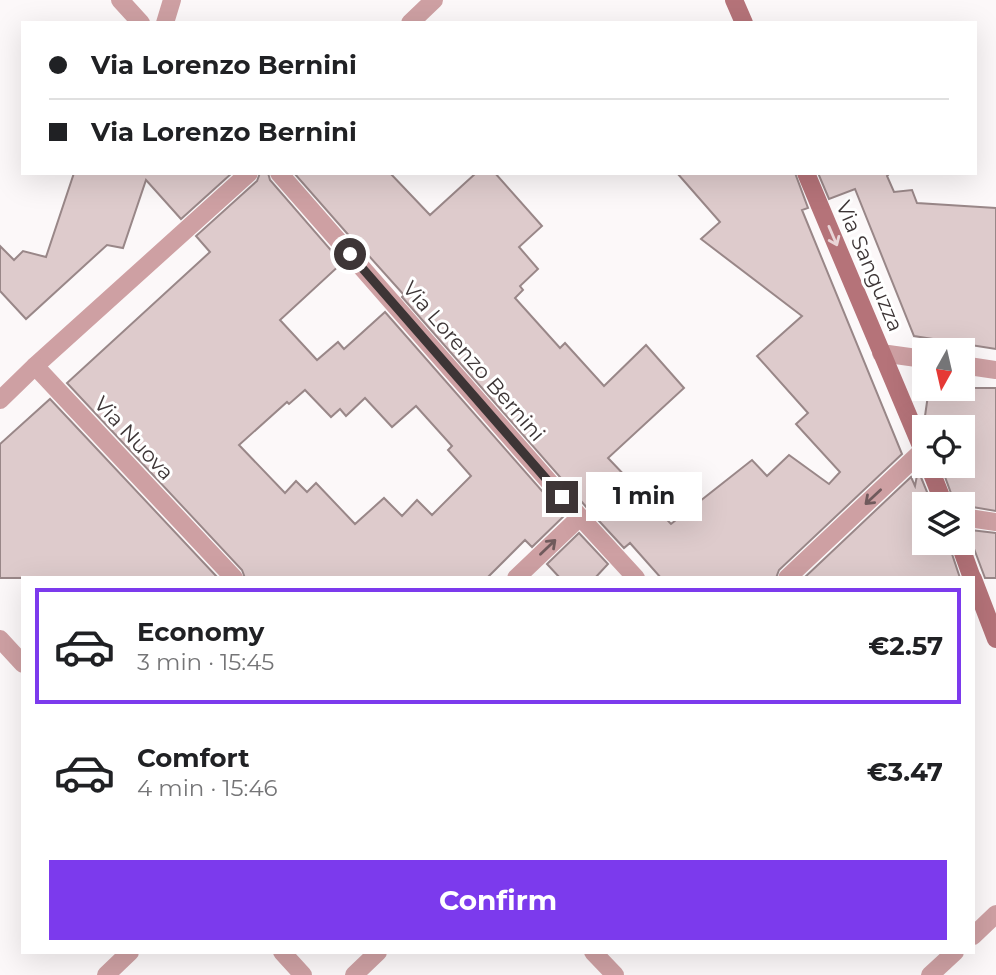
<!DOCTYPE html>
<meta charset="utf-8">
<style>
:root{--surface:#fff;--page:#f6f6f6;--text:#202124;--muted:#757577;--line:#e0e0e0;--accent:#7c3aed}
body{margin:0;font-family:Montserrat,sans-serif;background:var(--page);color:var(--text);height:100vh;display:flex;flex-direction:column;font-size:26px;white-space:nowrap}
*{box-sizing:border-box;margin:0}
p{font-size:23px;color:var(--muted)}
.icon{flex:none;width:38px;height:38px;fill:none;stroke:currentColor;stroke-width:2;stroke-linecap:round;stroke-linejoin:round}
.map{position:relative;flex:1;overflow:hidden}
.sheet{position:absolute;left:21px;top:576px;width:954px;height:378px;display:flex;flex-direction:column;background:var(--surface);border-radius:0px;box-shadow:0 7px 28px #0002}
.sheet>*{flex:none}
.hud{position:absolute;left:21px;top:21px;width:956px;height:154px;border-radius:0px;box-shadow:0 7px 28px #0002;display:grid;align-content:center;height:154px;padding:0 28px;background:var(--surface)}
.needle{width:46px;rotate:188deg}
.controls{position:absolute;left:912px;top:338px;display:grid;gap:14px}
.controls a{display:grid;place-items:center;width:63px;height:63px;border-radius:0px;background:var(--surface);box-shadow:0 7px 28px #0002;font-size:35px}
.end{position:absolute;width:32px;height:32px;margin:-16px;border:9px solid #3d3536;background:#fff;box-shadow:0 0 0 4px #fff}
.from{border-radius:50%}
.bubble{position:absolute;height:49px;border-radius:0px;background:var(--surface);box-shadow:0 7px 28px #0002;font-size:23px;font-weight:700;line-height:49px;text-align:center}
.hud b{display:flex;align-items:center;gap:24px;height:66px;font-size:26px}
.hud b+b{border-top:2px solid var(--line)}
.hud i{width:18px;height:18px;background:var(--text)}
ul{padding:12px 0 0;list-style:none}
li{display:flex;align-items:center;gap:21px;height:116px;margin:0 14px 10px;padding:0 14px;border:4px solid transparent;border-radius:0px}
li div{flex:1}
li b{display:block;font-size:26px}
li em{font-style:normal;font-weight:700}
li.on{border-color:var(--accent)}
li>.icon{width:63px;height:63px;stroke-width:1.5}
.button{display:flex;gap:14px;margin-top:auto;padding:14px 28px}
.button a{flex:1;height:80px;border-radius:0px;background:var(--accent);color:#fff;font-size:28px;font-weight:700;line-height:80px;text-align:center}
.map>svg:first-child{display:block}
.building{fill:#decbcc;stroke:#998788;stroke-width:2;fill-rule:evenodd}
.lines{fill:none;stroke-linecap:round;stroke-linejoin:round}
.street{stroke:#cea0a3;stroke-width:18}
.secondary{stroke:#b57379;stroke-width:18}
.oneway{stroke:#e9d5d7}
.oneway2{stroke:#705a5c}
.route{stroke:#3d3536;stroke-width:9}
.labels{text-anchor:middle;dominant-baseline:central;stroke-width:6;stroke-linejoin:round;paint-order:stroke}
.street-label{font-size:21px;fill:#3d3536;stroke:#fff}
</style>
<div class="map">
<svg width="996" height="975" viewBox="0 0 996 975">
<rect width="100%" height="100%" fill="#fcf8f9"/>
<g class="building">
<polygon points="74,173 232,173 181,219 146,180 123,248 107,245 26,319 0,291 0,246 14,260 23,251 46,257"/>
<path d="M260 173H268L270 180 342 263 280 320 317 360 338 342 344 349 385 312 564 516 532 547 525 540 487 578H245L242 570 67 383 210 252 196 236 257 181ZM305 390 331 417 340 409 346 416 365 398 392 427 416 406 452 446 448 450 471 476 432 515 417 500 402 516 384 498 355 524 316 483 307 492 296 481 285 493 239 445 287 402 289 404Z"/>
<polygon points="294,173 390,173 430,215 476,173 495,173 542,226 519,247 538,269 520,286 523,290 515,298 560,348 565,343 604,386 646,345 684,388 608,458 671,524 752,460 767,476 789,455 829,484 840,472 796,424 808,413 757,356 802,316 701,239 720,222 677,173 795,173 808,208 802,210 902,454 779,570 776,578 661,578 630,543 624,548 588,509 402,297 404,295 360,246 359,247"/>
<polygon points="818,173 890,173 887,176 894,192 912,190 917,203 996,208 996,349 914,336 855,189 829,199"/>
<polygon points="929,388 996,388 996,511 955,504 941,466 962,466 962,427 925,427 924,423"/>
<polygon points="50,399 218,578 0,578 0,444"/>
<polygon points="918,470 932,504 924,504 924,542 948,542 960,578 804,578 911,477 915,486"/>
<polygon points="962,529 996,533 996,578 985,578 970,538 962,531"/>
<polygon points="579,533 608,564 595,578 560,578 547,564"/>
</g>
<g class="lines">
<g class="street">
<polyline points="120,0 141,23"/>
<polyline points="165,23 172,0"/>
<polyline points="410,23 434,0"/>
<polyline points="279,173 580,517 636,578"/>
<polyline points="881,353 924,359"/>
<polyline points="962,365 996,370"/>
<polyline points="35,366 249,173"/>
<polyline points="0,400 35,366 234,578"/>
<polyline points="962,517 996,522"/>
<polyline points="516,578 580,517"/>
<polyline points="787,578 923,450"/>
<polyline points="0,639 23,664"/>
<polyline points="973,936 996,914"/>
<polyline points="282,952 303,975"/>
<polyline points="593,952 615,975"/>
<polyline points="106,975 130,952"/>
<polyline points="354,975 378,952"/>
<polyline points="930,975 955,952"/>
</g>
<g class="secondary">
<polyline points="734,0 744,23"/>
<polyline points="806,173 924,453"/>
<polyline points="929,466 944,504"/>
<polyline points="959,542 972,578"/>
<polyline points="973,579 996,639"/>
</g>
</g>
<defs><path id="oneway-shaft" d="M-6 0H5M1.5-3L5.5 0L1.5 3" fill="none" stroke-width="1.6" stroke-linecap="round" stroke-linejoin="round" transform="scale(1.75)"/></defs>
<use class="oneway" href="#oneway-shaft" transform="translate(833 236) rotate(67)"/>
<g class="oneway2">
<use href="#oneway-shaft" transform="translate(873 497) rotate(137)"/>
<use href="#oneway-shaft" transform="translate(548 547) rotate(-44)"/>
</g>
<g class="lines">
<polyline class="route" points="350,254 562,497"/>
</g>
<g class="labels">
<g class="street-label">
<text transform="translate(870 266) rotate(67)">Via Sanguzza</text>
<text transform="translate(474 361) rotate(49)">Via Lorenzo Bernini</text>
<text transform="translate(134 438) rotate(47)">Via Nuova</text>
</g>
</g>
</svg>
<div class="controls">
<a><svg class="needle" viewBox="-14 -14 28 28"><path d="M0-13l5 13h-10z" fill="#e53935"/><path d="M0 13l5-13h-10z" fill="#757577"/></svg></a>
<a><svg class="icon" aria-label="locate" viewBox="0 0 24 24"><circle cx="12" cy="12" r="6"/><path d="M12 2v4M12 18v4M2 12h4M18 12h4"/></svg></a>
<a><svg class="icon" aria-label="layers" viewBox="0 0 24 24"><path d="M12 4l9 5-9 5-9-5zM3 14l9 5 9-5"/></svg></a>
</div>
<i class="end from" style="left:350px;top:254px"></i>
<i class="end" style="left:562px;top:497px"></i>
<div class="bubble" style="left:586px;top:472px;width:116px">1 min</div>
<div class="hud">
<b><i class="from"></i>Via Lorenzo Bernini</b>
<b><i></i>Via Lorenzo Bernini</b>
</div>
<section class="sheet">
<ul>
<li class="on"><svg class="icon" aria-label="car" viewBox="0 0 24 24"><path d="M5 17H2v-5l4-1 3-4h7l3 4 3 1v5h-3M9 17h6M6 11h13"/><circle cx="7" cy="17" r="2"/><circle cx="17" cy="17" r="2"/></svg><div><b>Economy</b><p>3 min · 15:45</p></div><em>€2.57</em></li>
<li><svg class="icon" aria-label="car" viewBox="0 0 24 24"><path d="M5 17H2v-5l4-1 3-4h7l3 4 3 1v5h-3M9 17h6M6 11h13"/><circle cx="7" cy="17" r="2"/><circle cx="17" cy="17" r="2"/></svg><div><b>Comfort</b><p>4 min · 15:46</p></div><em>€3.47</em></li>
</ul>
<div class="button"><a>Confirm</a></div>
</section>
</div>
